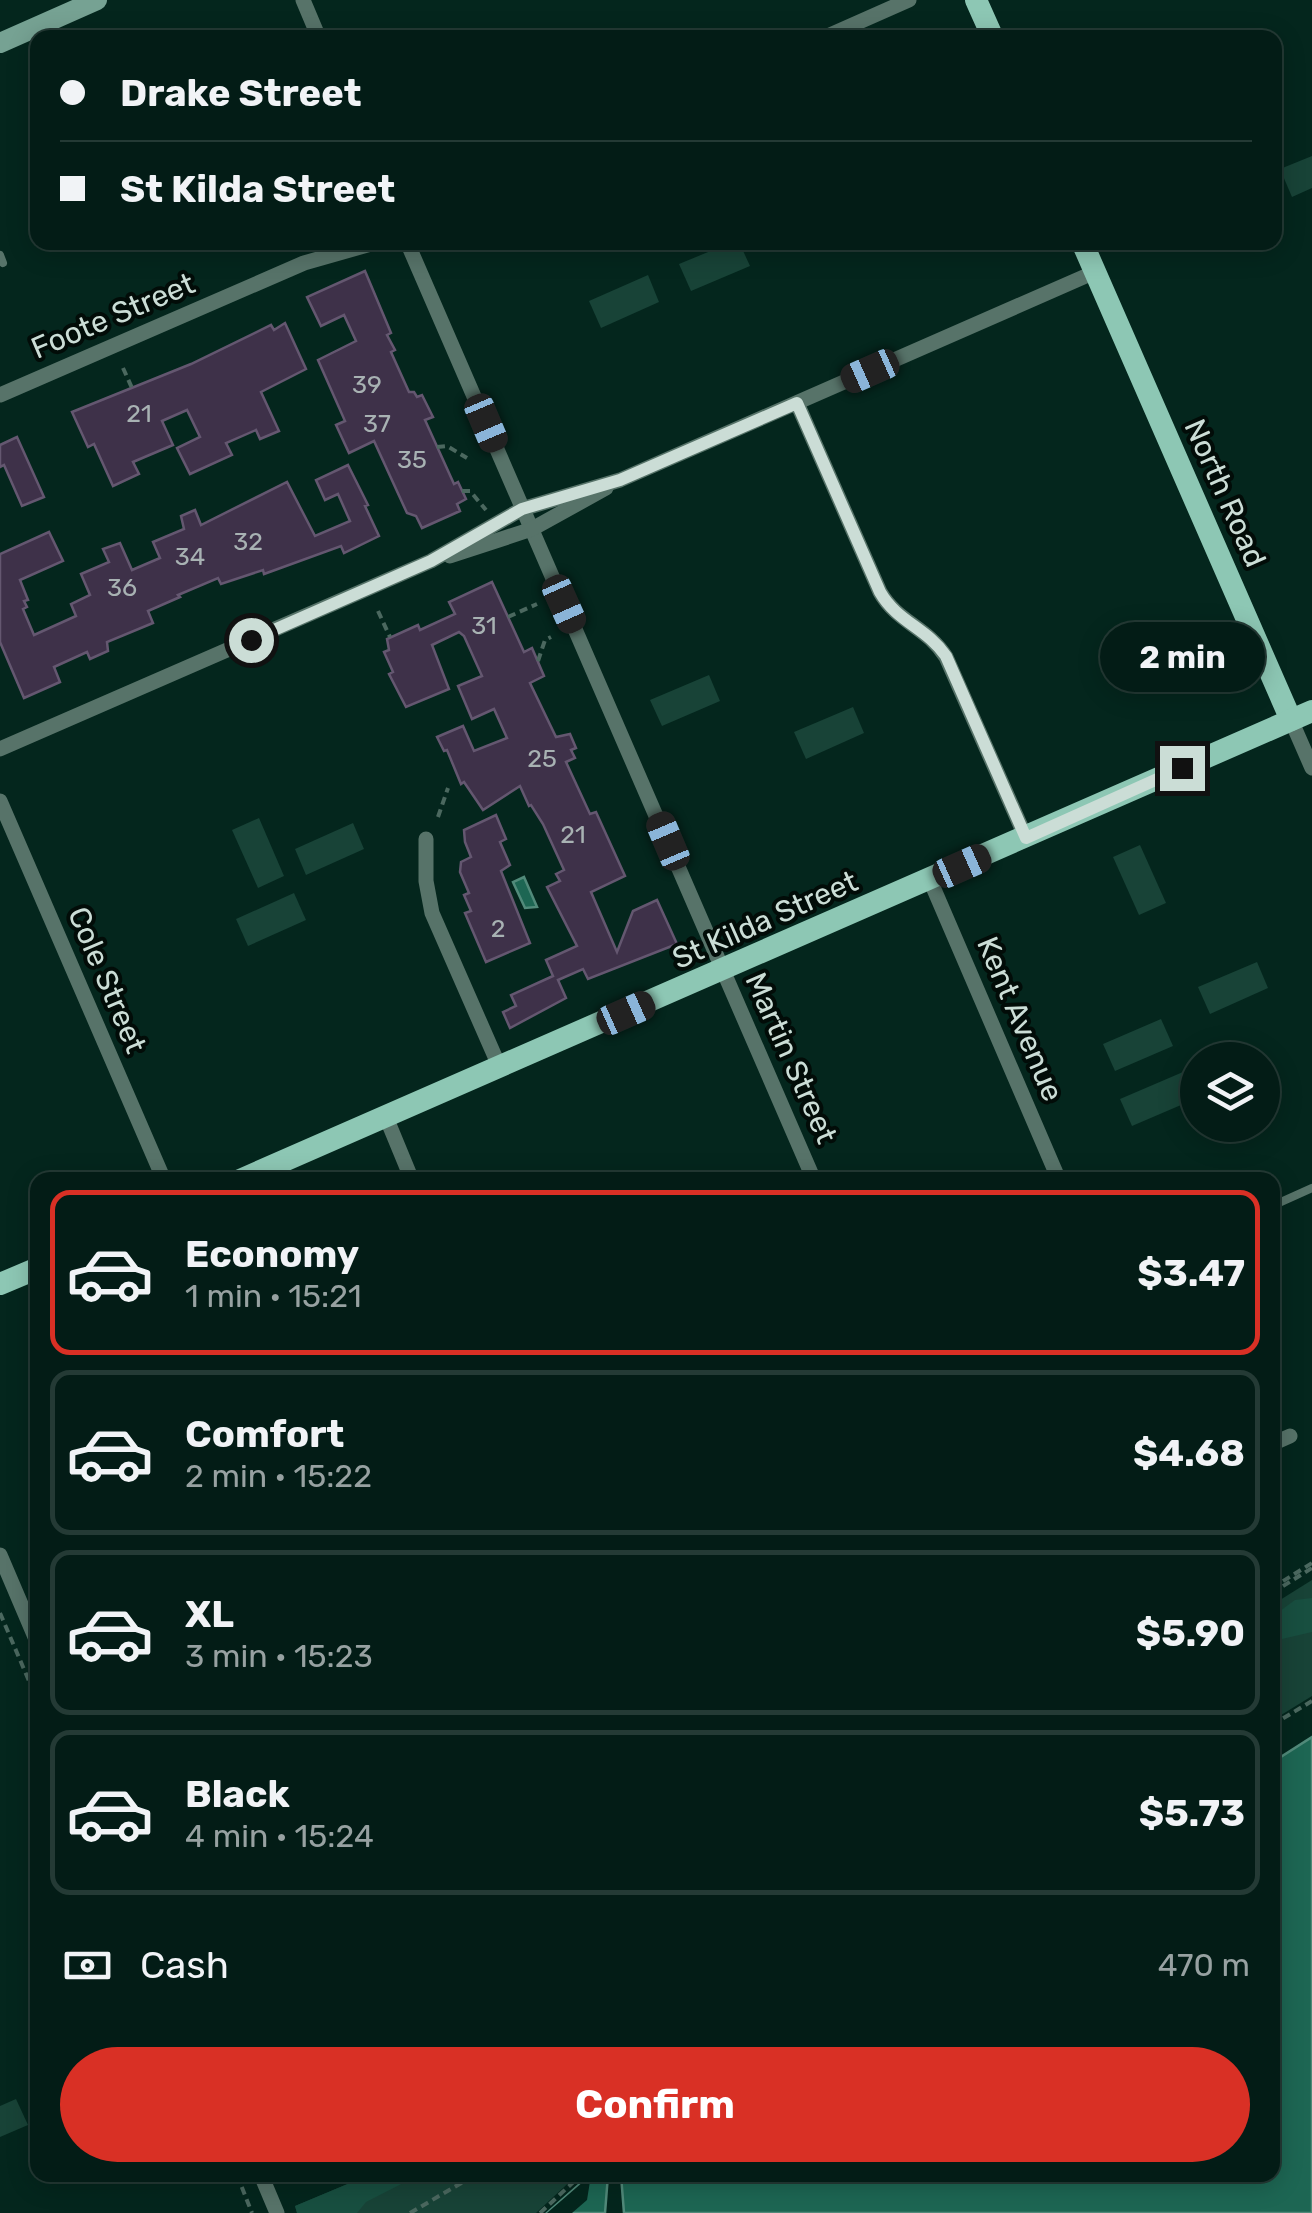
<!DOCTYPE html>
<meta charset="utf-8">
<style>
:root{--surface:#031c16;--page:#0d251f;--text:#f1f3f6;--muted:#97a1a1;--line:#243a35;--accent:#d93025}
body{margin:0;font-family:Rubik,sans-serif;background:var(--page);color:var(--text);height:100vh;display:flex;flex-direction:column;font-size:38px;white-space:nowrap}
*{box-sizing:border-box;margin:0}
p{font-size:32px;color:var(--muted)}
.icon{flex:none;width:55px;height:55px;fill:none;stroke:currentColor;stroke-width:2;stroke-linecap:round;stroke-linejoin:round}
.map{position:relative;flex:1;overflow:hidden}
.sheet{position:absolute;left:30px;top:1172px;width:1250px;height:1010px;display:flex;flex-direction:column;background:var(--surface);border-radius:20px;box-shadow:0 5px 25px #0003,0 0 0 2px var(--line)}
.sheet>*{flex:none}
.banner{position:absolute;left:30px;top:30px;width:1252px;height:220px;border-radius:20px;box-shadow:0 5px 25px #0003,0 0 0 2px var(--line);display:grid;align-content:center;height:220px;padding:0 30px;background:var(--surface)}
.controls{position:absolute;left:1180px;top:1042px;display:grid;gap:20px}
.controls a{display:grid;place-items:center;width:100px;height:100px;border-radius:50%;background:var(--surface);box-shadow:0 5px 25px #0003,0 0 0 2px var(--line);font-size:50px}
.end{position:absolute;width:45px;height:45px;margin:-22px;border:12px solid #cbddd6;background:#111;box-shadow:0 0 0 5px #111}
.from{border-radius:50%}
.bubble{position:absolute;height:70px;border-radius:35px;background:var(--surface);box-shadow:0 5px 25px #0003,0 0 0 2px var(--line);font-size:32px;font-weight:700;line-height:70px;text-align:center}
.car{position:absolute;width:30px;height:60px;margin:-30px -15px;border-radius:12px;box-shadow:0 0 8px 2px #0007;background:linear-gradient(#222 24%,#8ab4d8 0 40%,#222 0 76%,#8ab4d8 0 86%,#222 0)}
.banner b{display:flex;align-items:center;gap:35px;height:95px;font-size:38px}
.banner b+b{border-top:2px solid var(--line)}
.banner i{width:25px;height:25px;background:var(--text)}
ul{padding:18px 0 0;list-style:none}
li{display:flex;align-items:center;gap:30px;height:165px;margin:0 20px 15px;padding:0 10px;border:5px solid var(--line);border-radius:20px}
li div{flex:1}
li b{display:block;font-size:38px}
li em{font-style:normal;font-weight:700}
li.on{border-color:var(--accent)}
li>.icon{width:90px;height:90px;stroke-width:1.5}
.pay{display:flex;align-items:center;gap:25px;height:110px;padding:0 30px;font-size:38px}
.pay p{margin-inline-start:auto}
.action{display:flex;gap:20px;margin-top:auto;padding:20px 30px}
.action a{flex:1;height:115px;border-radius:60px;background:var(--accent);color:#fff;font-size:40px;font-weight:700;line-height:115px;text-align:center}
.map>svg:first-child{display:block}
.green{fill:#184337}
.forest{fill:#184f40}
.water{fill:#1d6653;stroke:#518a7a;stroke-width:2.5}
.pier{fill:#04261d}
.building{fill:#3e3149;stroke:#645770;stroke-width:2.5}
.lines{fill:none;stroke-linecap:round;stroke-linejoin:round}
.path{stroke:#4b685f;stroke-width:4;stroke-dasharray:8 5;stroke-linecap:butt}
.lane{stroke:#577369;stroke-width:8}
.street{stroke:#577369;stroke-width:15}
.secondary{stroke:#76a293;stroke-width:20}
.primary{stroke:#8dc7b4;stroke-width:22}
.route{stroke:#cbddd6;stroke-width:12}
.labels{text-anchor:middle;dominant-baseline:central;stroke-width:8;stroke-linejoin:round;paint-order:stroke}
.number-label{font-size:25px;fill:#a8b2b3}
.street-label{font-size:30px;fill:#cbddd6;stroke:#020c08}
</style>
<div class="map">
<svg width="1312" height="2213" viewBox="0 0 1312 2213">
<rect width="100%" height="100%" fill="#04261d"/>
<g class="green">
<polygon points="1312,156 1312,188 1292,197 1280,169"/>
<polygon points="739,242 750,266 691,291 679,264 730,243"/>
<polygon points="648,275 659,302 601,328 589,301"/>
<polygon points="709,675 720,701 662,726 650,700"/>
<polygon points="853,707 864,733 806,759 794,732"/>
<polygon points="259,818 284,876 258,888 232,830"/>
<polygon points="353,823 364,849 306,875 295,849"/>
<polygon points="1140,845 1166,903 1139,915 1113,857"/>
<polygon points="294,893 306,920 248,946 236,919"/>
<polygon points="1257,962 1268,988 1210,1014 1198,987"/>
<polygon points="1161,1019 1173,1046 1115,1071 1103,1044"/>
<polygon points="1183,1072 1195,1099 1132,1126 1120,1099"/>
<polygon points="1312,1580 1312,1696 1273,1720 1272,1605"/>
<polygon points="16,2099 28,2125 0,2137 0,2106"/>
<polygon points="369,2175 577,2175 536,2213 297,2213 295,2206"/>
</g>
<g class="forest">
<polygon points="1312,1598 1312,1632 1282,1639 1273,1630 1276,1614 1295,1600"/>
<polygon points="369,2175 419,2175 366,2202 357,2213 297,2213 295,2206"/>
</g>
<g class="water">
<polygon points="524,877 537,907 525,908 513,882"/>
<polygon points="1312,1737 1312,2213 624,2213 621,2175 1272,2175 1273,1762"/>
<polygon points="590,2175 608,2175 605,2213 547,2213"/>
</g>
<polygon class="pier" points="591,2175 587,2200 572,2213 547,2213"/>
<g class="building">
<polygon points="365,271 391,333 387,335 395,350 391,352 409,392 414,392 417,397 422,395 433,417 425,420 454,484 458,482 466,499 457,504 460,511 422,528 416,516 407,513 374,441 349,453 336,425 345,421 318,360 356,341 344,315 321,326 307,297"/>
<polygon points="285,323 306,369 261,392 279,431 260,439 256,430 226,443 232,455 190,474 177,448 200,437 187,410 162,421 173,445 133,462 139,474 113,486 94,444 88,447 72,412 191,364 271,325 274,330"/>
<polygon points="17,437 44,497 22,506 4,465 0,467 0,445"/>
<polygon points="348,465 368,505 365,506 379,536 344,553 341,546 264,574 263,570 221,584 218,578 178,595 180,597 148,611 153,623 107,642 108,651 90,659 87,652 54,667 60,682 24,698 0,642 0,554 49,532 63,561 20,580 28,600 24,601 27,607 23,609 34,635 76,616 71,604 90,595 81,574 109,562 103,549 120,543 132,570 160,558 153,542 184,529 181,516 195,510 201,525 287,482 315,536 350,521 338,494 325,500 316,480"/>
<polygon points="492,582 524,652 532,648 544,676 530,683 556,737 570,734 576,748 571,750 575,758 566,762 590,814 596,812 625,876 591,892 617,952 633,911 657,900 677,944 588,979 583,969 558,980 566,998 510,1028 503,1012 516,1006 511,995 553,976 546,960 577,946 547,887 560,881 556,874 564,870 543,824 531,805 529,806 520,786 483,810 464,782 461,784 447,750 444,751 437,737 463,726 474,751 507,738 494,709 472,719 458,686 482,676 464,636 459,632 432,645 449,689 406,707 389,674 393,672 384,652 389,650 387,639 418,625 420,630 455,614 449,602"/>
<polygon points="496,815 506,839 500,842 510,865 501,871 530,943 486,962 465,913 471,911 464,895 469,893 460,872 461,862 471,857 465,842 464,830"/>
</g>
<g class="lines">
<g class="path">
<polyline points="123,368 132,388"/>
<polyline points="437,447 447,446 467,458"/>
<polyline points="462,491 470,491 486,510"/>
<polyline points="378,611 390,637"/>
<polyline points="508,617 537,604"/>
<polyline points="538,661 545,640 551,637"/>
<polyline points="438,817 448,788"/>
<polyline points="1272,1588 1312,1563"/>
<polyline points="1272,1593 1312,1568"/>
<polyline points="0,1613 38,1702"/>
<polyline points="1272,1725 1312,1701"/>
<polyline points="237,2175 252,2213"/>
<polyline points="410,2213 475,2175"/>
<polyline points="540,2213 581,2175"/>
</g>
<g class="lane">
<polyline points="0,255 3,263"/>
<polyline points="1272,1206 1312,1188"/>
</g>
<g class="street">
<polyline points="303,0 319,38"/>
<polyline points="823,38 909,0"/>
<polyline points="407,242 814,1180"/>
<polyline points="0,395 304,263 378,242"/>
<path d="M797 403 880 592C897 622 927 627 946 657L1026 838"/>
<polyline points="450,556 532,529 606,488"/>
<polyline points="1291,720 1312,768"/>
<polyline points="0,749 431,561 522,509 620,480 1095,272"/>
<polyline points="0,801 164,1180"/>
<polyline points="426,839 426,881 432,913 500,1068"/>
<polyline points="930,880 1059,1180"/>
<polyline points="386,1117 412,1180"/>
<polyline points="1272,1444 1290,1436"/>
<polyline points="0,1555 38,1644"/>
<polyline points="261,2175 277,2213"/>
</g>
<polyline class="secondary" points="0,43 97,0"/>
<g class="primary">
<polyline points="976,0 993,38"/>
<polyline points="1082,242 1291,720"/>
<polyline points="240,1180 1312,711"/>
<polyline points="0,1284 38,1268"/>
</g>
</g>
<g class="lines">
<path class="route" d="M251 640 431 561 522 509 620 480 797 403 880 592C897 622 927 628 946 656L1026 838 1182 768"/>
</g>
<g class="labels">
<g class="number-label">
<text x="367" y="384">39</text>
<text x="139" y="413">21</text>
<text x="377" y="423">37</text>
<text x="412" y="459">35</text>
<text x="248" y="541">32</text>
<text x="190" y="556">34</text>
<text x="122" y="587">36</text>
<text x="484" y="625">31</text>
<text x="542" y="758">25</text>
<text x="573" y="834">21</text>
<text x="498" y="928">2</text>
</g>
<g class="street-label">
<text transform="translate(113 316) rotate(-23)">Foote Street</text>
<text transform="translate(1225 493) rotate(66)">North Road</text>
<text transform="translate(765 920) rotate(-24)">St Kilda Street</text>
<text transform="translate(107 980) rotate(67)">Cole Street</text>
<text transform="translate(1020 1019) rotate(67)">Kent Avenue</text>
<text transform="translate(791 1058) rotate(66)">Martin Street</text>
</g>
</g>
</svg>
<div class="controls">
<a><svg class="icon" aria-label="layers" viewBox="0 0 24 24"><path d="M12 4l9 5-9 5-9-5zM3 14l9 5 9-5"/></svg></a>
</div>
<i class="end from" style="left:251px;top:640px"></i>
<i class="end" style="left:1182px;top:768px"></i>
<div class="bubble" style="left:1100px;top:622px;width:165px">2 min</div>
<i class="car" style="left:870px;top:371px;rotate:246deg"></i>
<i class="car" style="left:486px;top:423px;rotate:157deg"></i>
<i class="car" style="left:564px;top:604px;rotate:156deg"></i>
<i class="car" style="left:668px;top:841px;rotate:337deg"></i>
<i class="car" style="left:962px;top:866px;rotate:66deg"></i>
<i class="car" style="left:626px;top:1013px;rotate:66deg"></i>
<div class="banner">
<b><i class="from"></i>Drake Street</b>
<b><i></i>St Kilda Street</b>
</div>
<section class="sheet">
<ul>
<li class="on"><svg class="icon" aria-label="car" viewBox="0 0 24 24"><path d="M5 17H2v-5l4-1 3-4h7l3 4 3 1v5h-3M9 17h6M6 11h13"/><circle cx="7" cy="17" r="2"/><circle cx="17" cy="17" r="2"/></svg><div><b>Economy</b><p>1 min · 15:21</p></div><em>$3.47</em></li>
<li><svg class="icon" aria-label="car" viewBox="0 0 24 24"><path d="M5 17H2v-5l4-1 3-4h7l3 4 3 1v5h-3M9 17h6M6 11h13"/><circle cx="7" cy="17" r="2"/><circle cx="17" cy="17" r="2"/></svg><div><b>Comfort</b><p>2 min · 15:22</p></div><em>$4.68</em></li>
<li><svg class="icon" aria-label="car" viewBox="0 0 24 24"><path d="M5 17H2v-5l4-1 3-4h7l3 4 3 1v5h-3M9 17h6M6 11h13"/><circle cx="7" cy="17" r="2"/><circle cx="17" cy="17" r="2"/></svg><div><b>XL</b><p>3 min · 15:23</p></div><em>$5.90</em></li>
<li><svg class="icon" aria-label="car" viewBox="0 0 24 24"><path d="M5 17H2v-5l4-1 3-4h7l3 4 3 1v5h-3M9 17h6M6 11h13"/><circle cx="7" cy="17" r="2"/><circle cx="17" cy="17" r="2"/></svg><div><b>Black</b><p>4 min · 15:24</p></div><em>$5.73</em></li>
</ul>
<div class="pay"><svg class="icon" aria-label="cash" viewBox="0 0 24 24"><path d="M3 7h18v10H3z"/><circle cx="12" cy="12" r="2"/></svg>Cash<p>470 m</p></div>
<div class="action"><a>Confirm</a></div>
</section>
</div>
